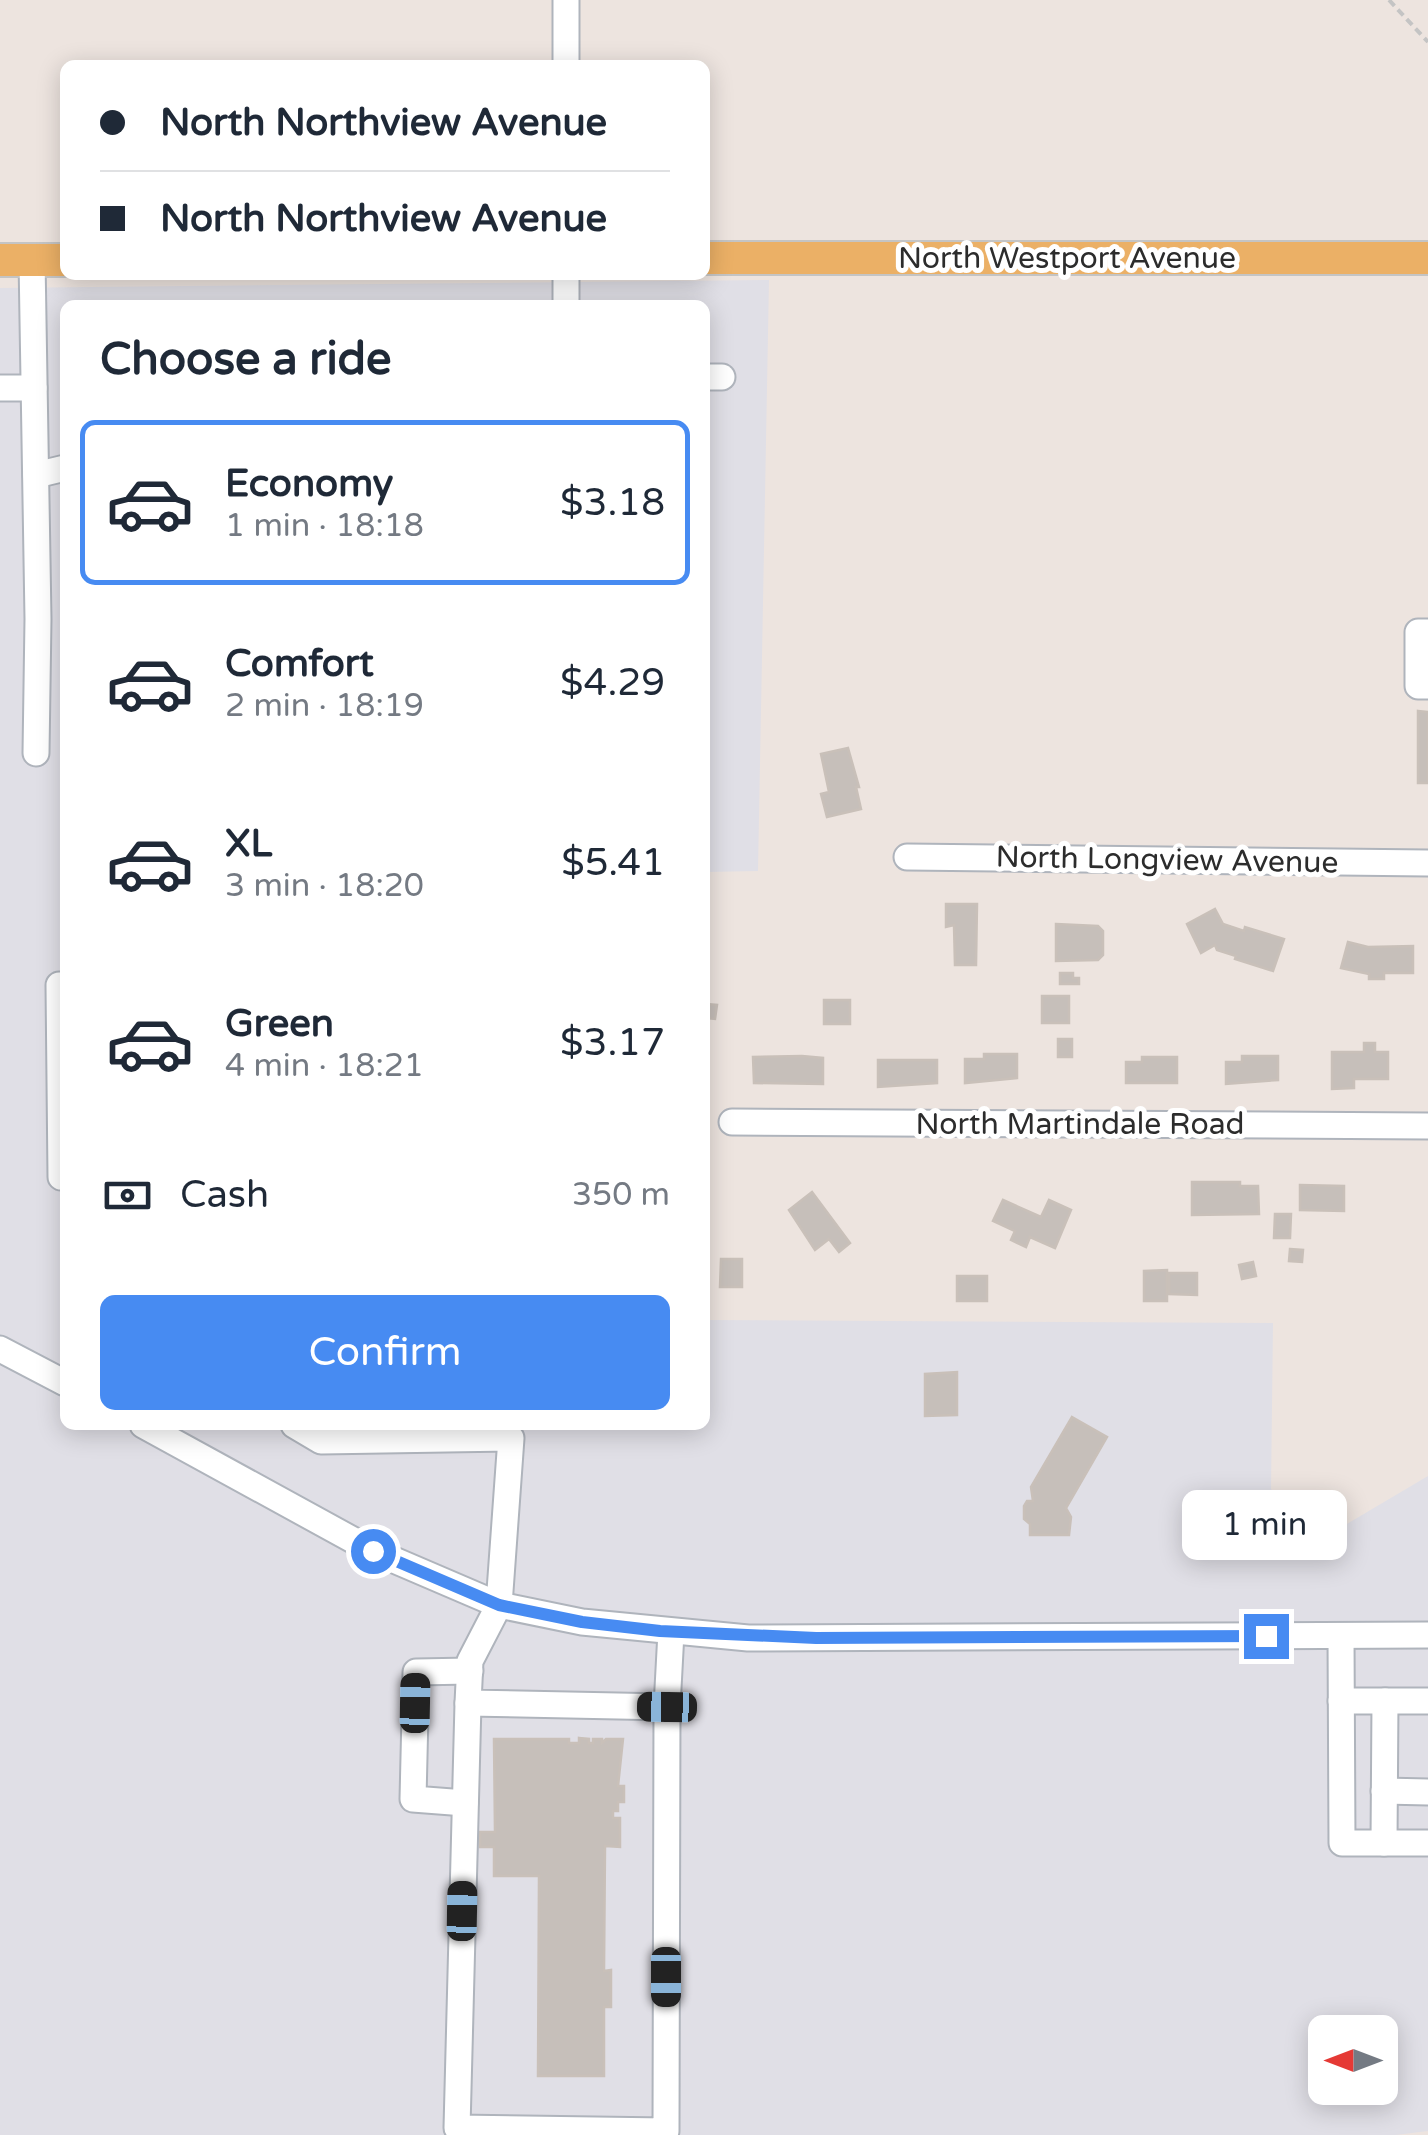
<!DOCTYPE html>
<meta charset="utf-8">
<style>
:root{--surface:#fff;--page:#f6f6f7;--text:#1f2937;--muted:#747a83;--line:#e0e1e3;--accent:#478bf2}
body{margin:0;font-family:"Varela Round",sans-serif;background:var(--page);color:var(--text);height:100vh;display:flex;flex-direction:column;font-size:38px;white-space:nowrap}
*{box-sizing:border-box;margin:0}
p{font-size:32px;color:var(--muted)}
.icon{flex:none;width:55px;height:55px;fill:none;stroke:currentColor;stroke-width:2;stroke-linecap:round;stroke-linejoin:round}
.map{position:relative;flex:1;overflow:hidden}
.panel{position:absolute;left:60px;top:300px;width:650px;height:1130px;display:flex;flex-direction:column;background:var(--surface);border-radius:15px;box-shadow:0 5px 25px #0003}
.panel>*{flex:none}
.guide{position:absolute;left:60px;top:60px;width:650px;height:220px;border-radius:15px;box-shadow:0 5px 25px #0003;display:grid;align-content:center;height:220px;padding:0 40px;background:var(--surface)}
.needle{width:65px;rotate:270deg}
.fabs{position:absolute;left:1308px;top:2015px;display:grid;gap:20px}
.fabs a{display:grid;place-items:center;width:90px;height:90px;border-radius:15px;background:var(--surface);box-shadow:0 5px 25px #0003;font-size:50px}
.end{position:absolute;width:45px;height:45px;margin:-22px;border:12px solid #478bf2;background:#fff;box-shadow:0 0 0 5px #fff}
.from{border-radius:50%}
.bubble{position:absolute;height:70px;border-radius:15px;background:var(--surface);box-shadow:0 5px 25px #0003;font-size:32px;font-weight:600;line-height:70px;text-align:center}
.car{position:absolute;width:30px;height:60px;margin:-30px -15px;border-radius:12px;box-shadow:0 0 8px 2px #0007;background:linear-gradient(#222 24%,#8ab4d8 0 40%,#222 0 76%,#8ab4d8 0 86%,#222 0)}
.guide b{display:flex;align-items:center;gap:35px;height:95px;font-size:38px}
.guide b+b{border-top:2px solid var(--line)}
.guide i{width:25px;height:25px;background:var(--text)}
ul{padding:0;list-style:none}
li{display:flex;align-items:center;gap:30px;height:165px;margin:0 20px 15px;padding:0 20px;border:5px solid transparent;border-radius:15px}
li div{flex:1}
li b{display:block;font-size:38px}
li em{font-style:normal;font-weight:600}
li.active{border-color:var(--accent)}
li>.icon{width:90px;height:90px;stroke-width:1.5}
h2{padding:0 40px;font-size:45px;line-height:120px}
.pay{display:flex;align-items:center;gap:25px;height:110px;padding:0 40px;font-size:38px}
.pay p{margin-inline-start:auto}
.cta{display:flex;gap:20px;margin-top:auto;padding:20px 40px}
.cta a{flex:1;height:115px;border-radius:15px;background:var(--accent);color:#fff;font-size:40px;font-weight:600;line-height:115px;text-align:center}
.map>svg:first-child{display:block}
.industrial{fill:#e0dfe6;fill-rule:evenodd}
.building{fill:#c6bfba;stroke:#c9c0b9;stroke-width:2.5}
.lines{fill:none;stroke-linecap:round;stroke-linejoin:round}
.minor-casing{stroke:#afb4bc;stroke-width:29}
.major-casing{stroke:#c4c4c4;stroke-width:36}
.path{stroke:#c4c4c4;stroke-width:4;stroke-dasharray:8 5;stroke-linecap:butt}
.minor{stroke:#fff;stroke-width:25}
.major{stroke:#ebb066;stroke-width:32}
.route{stroke:#478bf2;stroke-width:12}
.labels{text-anchor:middle;dominant-baseline:central;stroke-width:10;stroke-linejoin:round;paint-order:stroke}
.street-label{font-size:30px;fill:#2c2c2c;stroke:#fff}
</style>
<div class="map">
<svg width="1428" height="2135" viewBox="0 0 1428 2135">
<rect width="100%" height="100%" fill="#ede4df"/>
<path class="industrial" d="M769 280 758 871 705 872V305H65V1425H705V1320L1273 1323 1271 1489 1308 1547 1428 1476V2131L1396 2135H0V288ZM1325 2032H1380V2088H1325Z"/>
<g class="building">
<polygon points="1418,711 1428,712 1428,783 1418,783"/>
<polygon points="848,748 859,787 856,787 861,809 827,817 821,794 829,792 821,754"/>
<polygon points="946,904 977,904 976,965 955,965 954,925 946,927"/>
<polygon points="1215,909 1223,924 1244,931 1245,927 1284,939 1273,971 1235,959 1236,956 1217,950 1215,945 1201,953 1187,924"/>
<polygon points="1056,924 1098,926 1103,931 1103,955 1098,960 1056,961"/>
<polygon points="1348,942 1368,947 1413,946 1413,973 1384,973 1384,979 1369,979 1369,974 1341,968"/>
<polygon points="1060,973 1073,973 1073,978 1079,978 1079,984 1060,984"/>
<rect x="1042" y="996" width="27" height="27"/>
<rect x="824" y="1000" width="26" height="24"/>
<polygon points="706,1004 717,1005 715,1019 705,1018"/>
<rect x="1058" y="1039" width="14" height="18"/>
<polygon points="1364,1043 1375,1043 1375,1052 1388,1052 1388,1079 1354,1079 1354,1088 1332,1089 1332,1052 1364,1052"/>
<polygon points="984,1054 1017,1054 1017,1078 965,1083 965,1059 984,1059"/>
<polygon points="802,1056 823,1058 823,1084 754,1083 753,1057"/>
<polygon points="1242,1056 1278,1056 1278,1080 1226,1084 1226,1062 1242,1062"/>
<polygon points="1142,1057 1177,1057 1177,1083 1126,1083 1126,1062 1142,1062"/>
<polygon points="878,1060 937,1060 937,1083 878,1087"/>
<polygon points="1192,1182 1240,1182 1240,1186 1258,1186 1259,1214 1192,1215"/>
<polygon points="1300,1185 1344,1186 1344,1211 1300,1210"/>
<polygon points="812,1192 850,1243 839,1252 829,1239 815,1250 789,1210"/>
<polygon points="1003,1200 1041,1217 1049,1200 1071,1210 1055,1248 1030,1237 1026,1247 1011,1240 1015,1231 993,1221"/>
<polygon points="1275,1214 1291,1214 1290,1238 1274,1238"/>
<polygon points="1290,1249 1303,1250 1302,1262 1289,1261"/>
<polygon points="721,1259 742,1259 742,1287 720,1287"/>
<polygon points="1253,1262 1256,1276 1242,1279 1239,1265"/>
<polygon points="1167,1270 1167,1301 1144,1301 1144,1271"/>
<polygon points="1169,1273 1197,1273 1197,1295 1169,1294"/>
<rect x="957" y="1276" width="30" height="25"/>
<polygon points="957,1372 957,1415 925,1416 925,1374"/>
<polygon points="1072,1417 1107,1437 1066,1508 1071,1517 1069,1535 1030,1535 1030,1524 1024,1519 1024,1506 1027,1501 1033,1501 1031,1487"/>
<polygon points="579,1738 589,1739 589,1743 593,1743 593,1739 602,1739 602,1743 606,1739 623,1739 618,1786 624,1786 624,1802 618,1802 618,1811 613,1811 613,1818 620,1818 620,1847 605,1846 604,1971 611,1970 611,2007 604,2007 604,2076 538,2076 539,1876 494,1876 494,1847 480,1847 480,1832 495,1832 494,1739 569,1739 569,1743 579,1743"/>
</g>
<g class="lines">
<g class="minor-casing">
<g id="minor">
<polyline points="566,0 566,65"/>
<polyline points="32,260 38,619 36,753"/>
<polyline points="566,305 566,275"/>
<polyline points="705,377 722,377"/>
<polyline points="0,388 34,388"/>
<polyline points="36,475 65,468"/>
<polyline points="1428,632 1418,632 1418,686 1428,686"/>
<polyline points="907,857 1428,863"/>
<polyline points="65,985 59,985 61,1177 65,1177"/>
<polyline points="732,1122 1428,1126"/>
<polyline points="0,1349 65,1383"/>
<polyline points="143,1425 373,1551 499,1605 582,1622 748,1638 1428,1635"/>
<polyline points="294,1425 321,1441 511,1438 499,1605 470,1661 468,1703 667,1707 671,1632"/>
<polyline points="1341,1636 1342,1843 1428,1843"/>
<polyline points="1341,1701 1428,1701"/>
<polyline points="468,1703 457,2128 666,2131 667,1707"/>
<polyline points="1384,1791 1428,1792"/>
<polyline points="465,1803 413,1799 416,1672 470,1671"/>
<polyline points="1384,1843 1385,1701"/>
</g>
</g>
<g class="major-casing">
<g id="major">
<polyline points="705,258 1428,258"/>
<polyline points="0,260 65,260"/>
</g>
</g>
<polyline class="path" points="1389,0 1428,42"/>
<use href="#minor" class="minor"/>
<use href="#major" class="major"/>
</g>
<g class="lines">
<polyline class="route" points="373,1551 499,1605 582,1622 660,1631 816,1638 1266,1636"/>
</g>
<g class="labels">
<g class="street-label">
<text x="1067" y="258">North Westport Avenue</text>
<text transform="translate(1167 860) rotate(1)">North Longview Avenue</text>
<text x="1080" y="1124">North Martindale Road</text>
</g>
</g>
</svg>
<div class="fabs">
<a><svg class="needle" viewBox="-14 -14 28 28"><path d="M0-13l5 13h-10z" fill="#e53935"/><path d="M0 13l5-13h-10z" fill="#747a83"/></svg></a>
</div>
<i class="end from" style="left:373px;top:1551px"></i>
<i class="end" style="left:1266px;top:1636px"></i>
<div class="bubble" style="left:1182px;top:1490px;width:165px">1 min</div>
<i class="car" style="left:415px;top:1703px;rotate:1deg"></i>
<i class="car" style="left:667px;top:1707px;rotate:271deg"></i>
<i class="car" style="left:462px;top:1911px;rotate:1deg"></i>
<i class="car" style="left:666px;top:1977px;rotate:180deg"></i>
<div class="guide">
<b><i class="from"></i>North Northview Avenue</b>
<b><i></i>North Northview Avenue</b>
</div>
<section class="panel">
<h2>Choose a ride</h2>
<ul>
<li class="active"><svg class="icon" aria-label="car" viewBox="0 0 24 24"><path d="M5 17H2v-5l4-1 3-4h7l3 4 3 1v5h-3M9 17h6M6 11h13"/><circle cx="7" cy="17" r="2"/><circle cx="17" cy="17" r="2"/></svg><div><b>Economy</b><p>1 min · 18:18</p></div><em>$3.18</em></li>
<li><svg class="icon" aria-label="car" viewBox="0 0 24 24"><path d="M5 17H2v-5l4-1 3-4h7l3 4 3 1v5h-3M9 17h6M6 11h13"/><circle cx="7" cy="17" r="2"/><circle cx="17" cy="17" r="2"/></svg><div><b>Comfort</b><p>2 min · 18:19</p></div><em>$4.29</em></li>
<li><svg class="icon" aria-label="car" viewBox="0 0 24 24"><path d="M5 17H2v-5l4-1 3-4h7l3 4 3 1v5h-3M9 17h6M6 11h13"/><circle cx="7" cy="17" r="2"/><circle cx="17" cy="17" r="2"/></svg><div><b>XL</b><p>3 min · 18:20</p></div><em>$5.41</em></li>
<li><svg class="icon" aria-label="car" viewBox="0 0 24 24"><path d="M5 17H2v-5l4-1 3-4h7l3 4 3 1v5h-3M9 17h6M6 11h13"/><circle cx="7" cy="17" r="2"/><circle cx="17" cy="17" r="2"/></svg><div><b>Green</b><p>4 min · 18:21</p></div><em>$3.17</em></li>
</ul>
<div class="pay"><svg class="icon" aria-label="cash" viewBox="0 0 24 24"><path d="M3 7h18v10H3z"/><circle cx="12" cy="12" r="2"/></svg>Cash<p>350 m</p></div>
<div class="cta"><a>Confirm</a></div>
</section>
</div>
